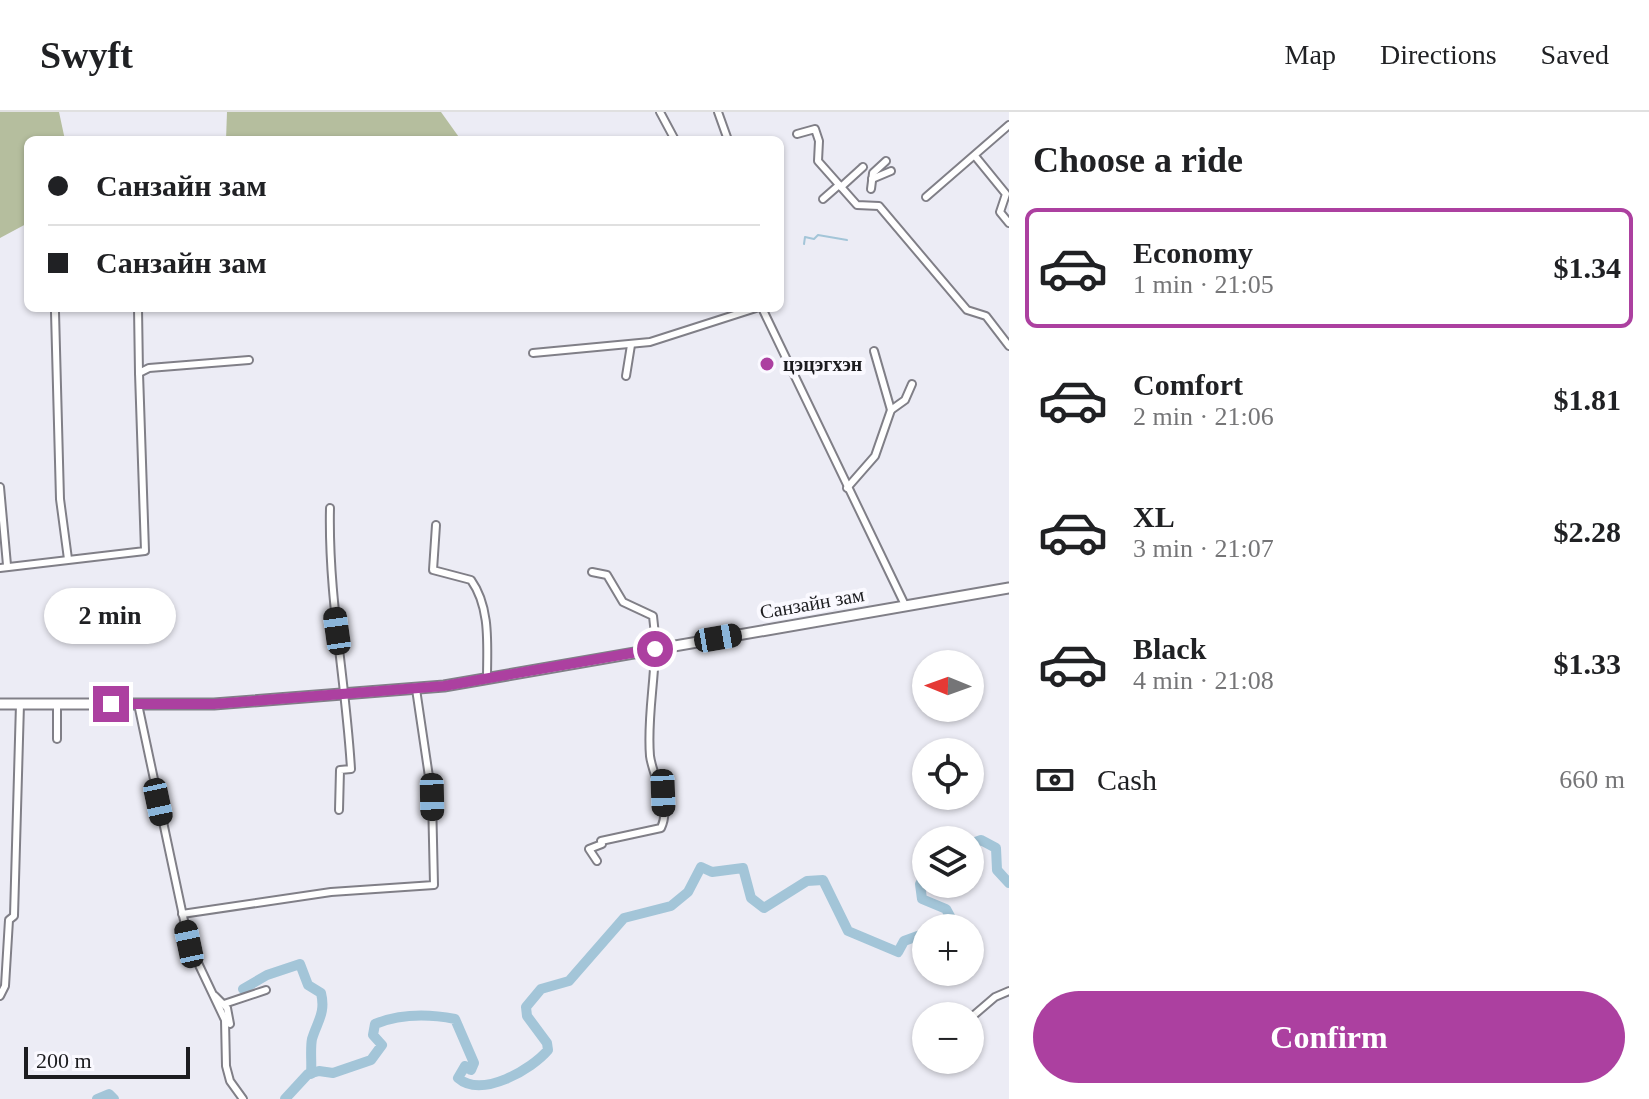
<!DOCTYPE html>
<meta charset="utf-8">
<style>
:root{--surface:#fff;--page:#f2f2f2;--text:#202124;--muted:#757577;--line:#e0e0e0;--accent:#ac40a0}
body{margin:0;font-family:Georgia,serif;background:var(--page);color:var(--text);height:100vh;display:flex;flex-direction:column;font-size:30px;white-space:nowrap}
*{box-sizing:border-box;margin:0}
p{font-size:26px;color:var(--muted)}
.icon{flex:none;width:44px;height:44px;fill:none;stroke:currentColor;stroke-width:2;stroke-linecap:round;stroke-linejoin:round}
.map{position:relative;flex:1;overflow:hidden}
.side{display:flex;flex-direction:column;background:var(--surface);width:640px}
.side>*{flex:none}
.banner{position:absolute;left:24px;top:24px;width:760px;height:176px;border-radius:12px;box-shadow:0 2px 6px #0004;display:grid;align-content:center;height:176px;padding:0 24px;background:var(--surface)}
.needle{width:52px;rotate:271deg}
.tools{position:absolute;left:912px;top:538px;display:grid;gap:16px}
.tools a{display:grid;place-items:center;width:72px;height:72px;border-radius:50%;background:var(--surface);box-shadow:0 2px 6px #0004;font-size:40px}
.scale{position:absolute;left:24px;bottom:20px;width:166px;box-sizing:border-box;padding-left:8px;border:4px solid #1c1c1f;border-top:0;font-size:22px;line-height:28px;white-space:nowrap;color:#1c1c1f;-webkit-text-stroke:6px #faf9ff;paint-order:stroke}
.end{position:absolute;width:36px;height:36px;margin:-18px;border:10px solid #ac40a0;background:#fff;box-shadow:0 0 0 4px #fff}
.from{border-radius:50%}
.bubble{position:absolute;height:56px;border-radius:28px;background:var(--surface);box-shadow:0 2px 6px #0004;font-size:26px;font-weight:800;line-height:56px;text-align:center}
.car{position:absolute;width:24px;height:48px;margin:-24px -12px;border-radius:10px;box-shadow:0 0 6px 2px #0007;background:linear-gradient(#222 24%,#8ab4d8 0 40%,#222 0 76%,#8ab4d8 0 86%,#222 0)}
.banner b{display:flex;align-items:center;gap:28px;height:76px;font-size:30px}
.banner b+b{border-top:2px solid var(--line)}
.banner i{width:20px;height:20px;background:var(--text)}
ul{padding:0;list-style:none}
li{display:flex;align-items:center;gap:24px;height:120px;margin:0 16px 12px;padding:0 8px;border:4px solid transparent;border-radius:12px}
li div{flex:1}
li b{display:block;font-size:30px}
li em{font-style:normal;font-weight:800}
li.selected{border-color:var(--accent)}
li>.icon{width:72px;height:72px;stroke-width:1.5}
h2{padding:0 24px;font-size:36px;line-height:96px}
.pay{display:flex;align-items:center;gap:20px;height:88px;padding:0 24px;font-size:30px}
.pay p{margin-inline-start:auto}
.button{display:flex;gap:16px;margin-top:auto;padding:16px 24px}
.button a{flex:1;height:92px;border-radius:48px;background:var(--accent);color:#fff;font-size:32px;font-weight:800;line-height:92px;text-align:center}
header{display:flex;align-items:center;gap:48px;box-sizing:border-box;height:112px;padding:0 40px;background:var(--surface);border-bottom:2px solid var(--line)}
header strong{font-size:38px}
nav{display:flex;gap:44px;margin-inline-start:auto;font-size:28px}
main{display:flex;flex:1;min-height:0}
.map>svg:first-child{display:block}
.forest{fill:#b5be9e}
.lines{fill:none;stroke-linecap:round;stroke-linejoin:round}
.stream{stroke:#a3c5d8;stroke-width:2}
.river{stroke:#a3c5d8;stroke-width:10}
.minor-casing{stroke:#807f87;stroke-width:10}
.secondary-casing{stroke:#807f87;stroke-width:13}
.minor{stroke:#fff;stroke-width:6}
.secondary{stroke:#fff;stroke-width:9}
.route{stroke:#ac40a0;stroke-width:10}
.poi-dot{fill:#ac40a0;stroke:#faf9ff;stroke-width:3}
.labels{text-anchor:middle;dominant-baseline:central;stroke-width:8;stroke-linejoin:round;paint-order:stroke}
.poi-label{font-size:20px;font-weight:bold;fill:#1c1c1f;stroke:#faf9ff;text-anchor:start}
.street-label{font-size:20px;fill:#1c1c1f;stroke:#faf9ff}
</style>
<header>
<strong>Swyft</strong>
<nav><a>Map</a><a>Directions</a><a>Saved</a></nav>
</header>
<main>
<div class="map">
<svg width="1009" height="987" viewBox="0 0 1009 987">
<rect width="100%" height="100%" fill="#ececf5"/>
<g class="forest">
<polygon points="0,0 59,0 65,28 28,28 28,111 0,126"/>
<polygon points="227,0 441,0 461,28 226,28"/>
</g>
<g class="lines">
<polyline class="stream" points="804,132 805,125 814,127 818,123 847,128"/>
<g class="river">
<polyline points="970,732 981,728 996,736 997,758 1009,771"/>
<polyline points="926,762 920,772 922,787 946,797 952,808 945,816"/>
<path d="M243 877 267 863 300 852 308 873 321 881C326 901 317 910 312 927 310 937 312 951 311 962"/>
<polyline points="97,987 109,982 114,987"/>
<path d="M285 987 308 962 319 959 333 961 371 948 382 933 373 923 375 912C400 902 429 902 455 907L474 951 471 958 465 954 458 966C482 987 532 957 548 938L547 931 527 904 526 895 541 877 569 869 624 806 671 794 688 780 701 755 712 760 743 756 751 786 764 796 807 769 823 768 848 819 898 840 904 829 926 821"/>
</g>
<g class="minor-casing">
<g id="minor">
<polyline points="660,0 675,28"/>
<polyline points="718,0 728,28"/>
<polyline points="797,22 815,17 819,29 818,49 857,93 879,94 967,198 986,204 1009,234"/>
<polyline points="975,44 1006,82 1000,100 1009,111"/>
<polyline points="872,67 891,59"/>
<polyline points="841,75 863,55"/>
<polyline points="871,77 873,61 886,49"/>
<polyline points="926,85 1009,13"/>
<polyline points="823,87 839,73"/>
<polyline points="138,196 139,261"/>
<polyline points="762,196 905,493"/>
<polyline points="55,200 60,387 68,447"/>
<polyline points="874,239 891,298"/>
<polyline points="533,241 650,230 756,196"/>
<polyline points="626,264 631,233"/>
<polyline points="0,375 7,453"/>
<polyline points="847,376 875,344 891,298 905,288 912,272"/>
<path d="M330 396C328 484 346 570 351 657L340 658 339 698"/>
<path d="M436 413 433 458 471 468C491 496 487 534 487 567"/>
<polyline points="0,456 145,439 139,261 149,256 249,248"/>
<path d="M592 460 607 463 623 490 653 504C660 551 646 597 650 644 653 667 672 693 661 716L601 729 602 732 589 737 597 749"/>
<polyline points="57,592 57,627"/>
<polyline points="138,592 189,832 225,908 226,954 230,969 243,987"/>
<polyline points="182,802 331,780 434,773 432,685 416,577"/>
<polyline points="0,884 5,874 9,808 14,804 20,592"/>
<polyline points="215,884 227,896 230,912"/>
<polyline points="224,892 266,878"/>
<polyline points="974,903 995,885 1009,879"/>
</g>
</g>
<g class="secondary-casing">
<polyline id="secondary" points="0,592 214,592 444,574 1009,476"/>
</g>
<use href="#minor" class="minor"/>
<use href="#secondary" class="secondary"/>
</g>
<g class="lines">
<polyline class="route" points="111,592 214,592 444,574 655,537"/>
</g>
<circle class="poi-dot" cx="767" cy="252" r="8"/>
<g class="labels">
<g class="poi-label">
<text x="783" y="252">цэцэгхэн</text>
</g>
<g class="street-label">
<text transform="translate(812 491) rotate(-10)">Санзайн зам</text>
</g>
</g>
</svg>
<div class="tools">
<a><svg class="needle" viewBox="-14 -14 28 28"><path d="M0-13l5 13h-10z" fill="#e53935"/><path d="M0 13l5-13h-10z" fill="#757577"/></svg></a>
<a><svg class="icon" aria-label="locate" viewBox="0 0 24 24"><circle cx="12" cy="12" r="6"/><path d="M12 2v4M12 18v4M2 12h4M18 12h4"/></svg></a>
<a><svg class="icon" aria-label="layers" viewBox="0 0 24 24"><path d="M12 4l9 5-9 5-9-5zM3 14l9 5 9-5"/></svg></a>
<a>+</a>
<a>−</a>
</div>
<div class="scale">200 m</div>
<i class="end from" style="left:655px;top:537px"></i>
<i class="end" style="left:111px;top:592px"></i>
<div class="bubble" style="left:44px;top:476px;width:132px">2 min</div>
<i class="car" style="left:337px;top:519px;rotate:352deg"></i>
<i class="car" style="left:718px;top:526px;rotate:80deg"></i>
<i class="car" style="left:663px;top:681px;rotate:178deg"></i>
<i class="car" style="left:432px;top:685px;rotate:179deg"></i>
<i class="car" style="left:158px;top:690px;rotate:168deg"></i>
<i class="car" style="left:189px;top:832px;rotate:348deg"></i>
<div class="banner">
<b><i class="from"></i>Санзайн зам</b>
<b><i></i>Санзайн зам</b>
</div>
</div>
<section class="side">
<h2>Choose a ride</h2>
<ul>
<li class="selected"><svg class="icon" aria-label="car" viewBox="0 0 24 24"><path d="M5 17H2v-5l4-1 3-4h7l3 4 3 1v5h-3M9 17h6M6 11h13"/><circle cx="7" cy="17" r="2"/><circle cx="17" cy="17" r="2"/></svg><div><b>Economy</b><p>1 min · 21:05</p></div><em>$1.34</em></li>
<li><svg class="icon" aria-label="car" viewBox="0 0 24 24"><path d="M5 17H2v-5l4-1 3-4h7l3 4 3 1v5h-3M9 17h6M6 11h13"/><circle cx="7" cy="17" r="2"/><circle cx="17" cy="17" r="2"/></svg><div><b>Comfort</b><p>2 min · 21:06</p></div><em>$1.81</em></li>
<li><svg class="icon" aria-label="car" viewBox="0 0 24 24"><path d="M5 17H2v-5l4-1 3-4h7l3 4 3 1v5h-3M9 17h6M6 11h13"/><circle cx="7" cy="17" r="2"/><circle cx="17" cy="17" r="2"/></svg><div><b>XL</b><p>3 min · 21:07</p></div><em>$2.28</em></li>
<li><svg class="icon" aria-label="car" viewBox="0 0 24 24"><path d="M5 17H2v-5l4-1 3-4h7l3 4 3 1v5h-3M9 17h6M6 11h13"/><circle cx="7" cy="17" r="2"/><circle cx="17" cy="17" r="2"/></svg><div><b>Black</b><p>4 min · 21:08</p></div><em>$1.33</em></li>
</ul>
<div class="pay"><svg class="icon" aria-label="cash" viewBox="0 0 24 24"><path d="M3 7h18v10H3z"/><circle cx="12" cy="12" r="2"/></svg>Cash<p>660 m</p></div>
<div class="button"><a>Confirm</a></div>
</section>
</main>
